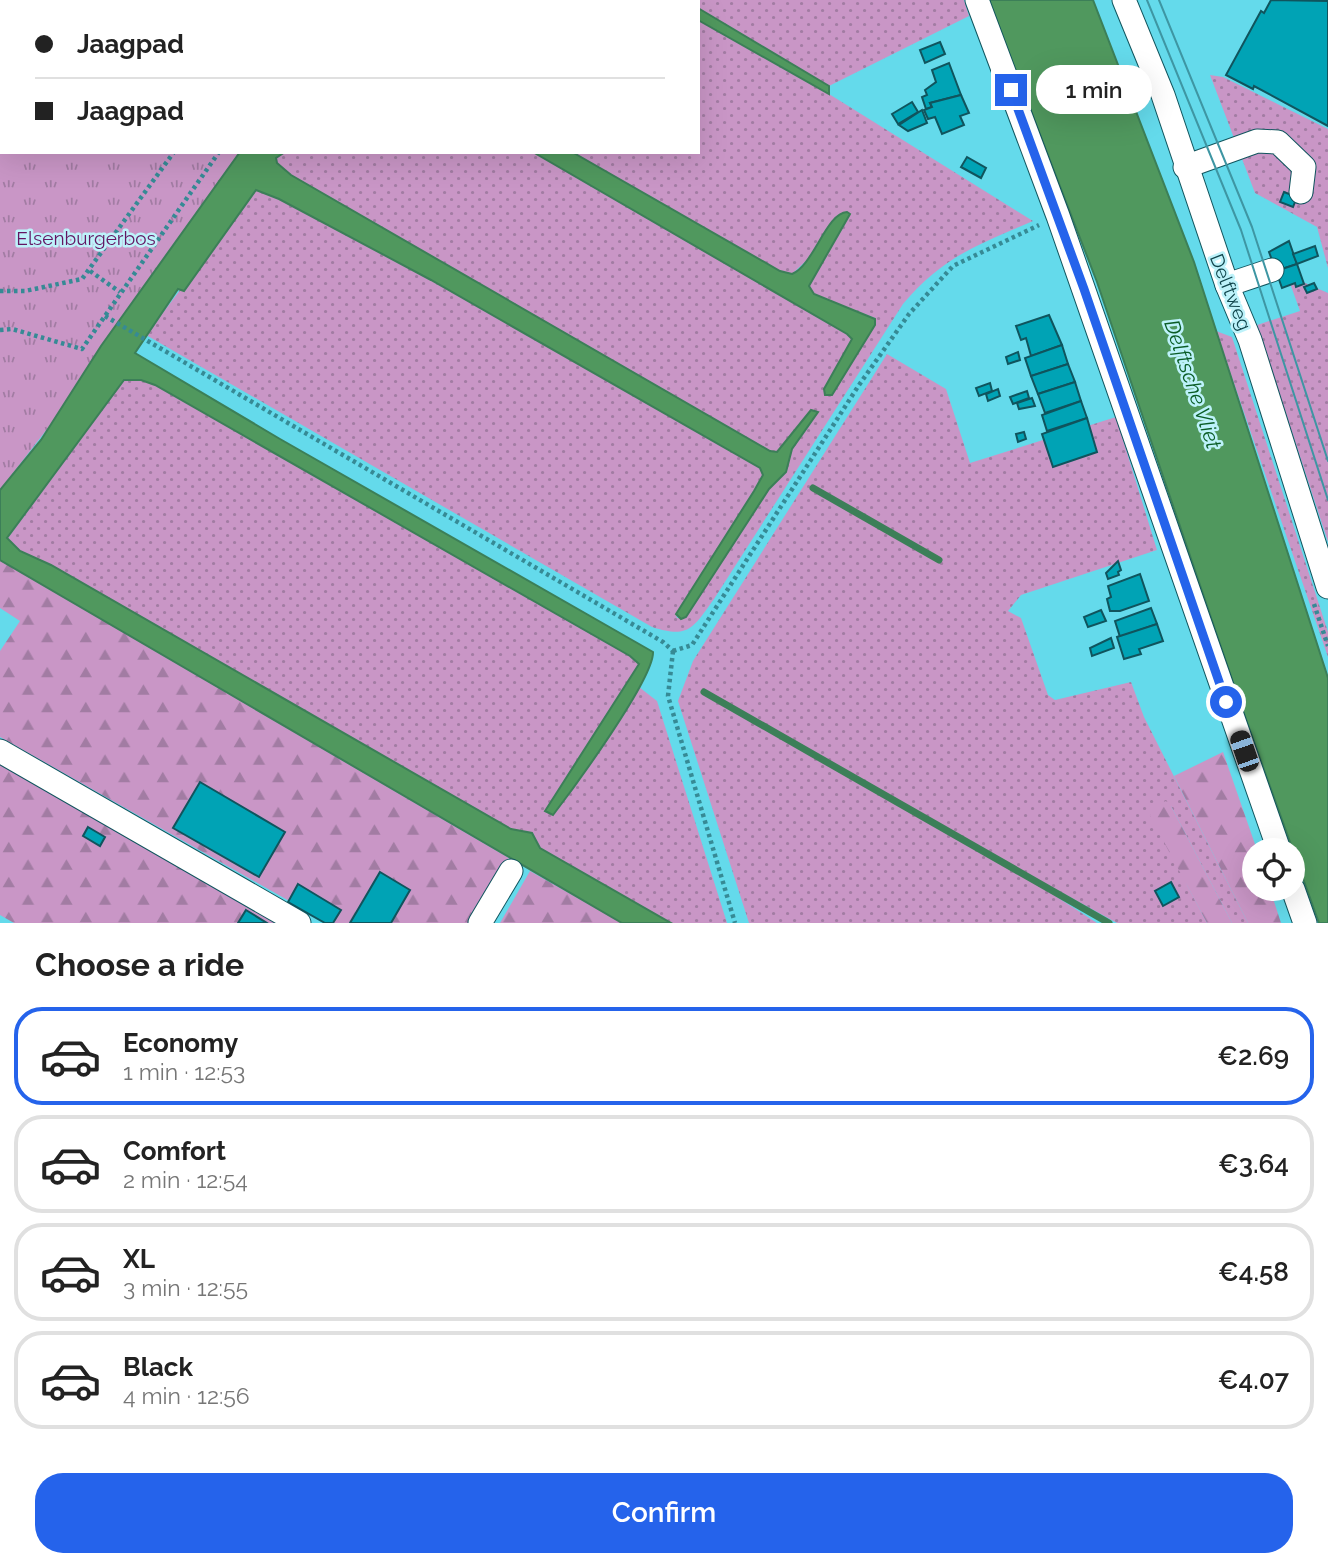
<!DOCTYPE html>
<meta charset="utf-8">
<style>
:root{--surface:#fff;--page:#f2f2f2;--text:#222;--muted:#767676;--line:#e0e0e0;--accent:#2563eb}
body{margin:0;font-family:Raleway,sans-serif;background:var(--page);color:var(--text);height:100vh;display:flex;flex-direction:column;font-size:26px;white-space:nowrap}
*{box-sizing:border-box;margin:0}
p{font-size:23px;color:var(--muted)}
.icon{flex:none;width:38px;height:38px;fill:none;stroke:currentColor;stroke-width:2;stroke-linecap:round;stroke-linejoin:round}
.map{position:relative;height:923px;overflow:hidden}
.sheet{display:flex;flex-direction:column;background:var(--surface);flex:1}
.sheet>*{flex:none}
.hud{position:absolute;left:0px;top:0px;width:700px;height:154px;box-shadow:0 7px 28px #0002;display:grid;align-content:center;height:154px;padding:0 35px;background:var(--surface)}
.fabs{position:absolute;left:1242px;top:838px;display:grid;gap:14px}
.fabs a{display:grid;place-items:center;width:63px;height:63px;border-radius:50%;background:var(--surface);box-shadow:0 7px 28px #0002;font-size:35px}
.end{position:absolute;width:32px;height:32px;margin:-16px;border:9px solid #2563eb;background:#fff;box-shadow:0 0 0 4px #fff}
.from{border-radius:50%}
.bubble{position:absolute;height:49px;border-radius:24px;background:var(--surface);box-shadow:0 7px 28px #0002;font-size:23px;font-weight:600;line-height:49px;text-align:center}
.car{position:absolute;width:21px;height:42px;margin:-21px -10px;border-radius:9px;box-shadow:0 0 5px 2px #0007;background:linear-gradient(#222 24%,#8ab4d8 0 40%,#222 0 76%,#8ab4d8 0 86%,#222 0)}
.hud b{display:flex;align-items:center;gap:24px;height:66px;font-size:26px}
.hud b+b{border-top:2px solid var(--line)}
.hud i{width:18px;height:18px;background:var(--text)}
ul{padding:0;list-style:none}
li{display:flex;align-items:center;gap:21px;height:98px;margin:0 14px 10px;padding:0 21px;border:4px solid var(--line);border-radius:28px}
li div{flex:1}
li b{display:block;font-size:26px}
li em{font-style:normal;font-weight:600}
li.on{border-color:var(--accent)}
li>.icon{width:63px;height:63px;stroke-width:1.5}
h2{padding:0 35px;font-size:32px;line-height:84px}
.primary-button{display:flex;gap:14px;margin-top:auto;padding:14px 35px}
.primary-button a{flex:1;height:80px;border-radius:28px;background:var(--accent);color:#fff;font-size:28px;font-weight:600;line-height:80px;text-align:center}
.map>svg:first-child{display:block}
.grass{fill:url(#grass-dots)}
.forest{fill:url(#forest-firs)}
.park{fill:url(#park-tufts)}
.water{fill:#50985e;stroke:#3c7f58;stroke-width:2}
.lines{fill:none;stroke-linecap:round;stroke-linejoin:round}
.stream{stroke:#3c7f58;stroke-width:7}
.building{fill:#00a3b5;stroke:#10545d;stroke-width:2}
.minor-casing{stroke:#11555e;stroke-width:25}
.path{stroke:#368a95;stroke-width:4.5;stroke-dasharray:3.5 3.5;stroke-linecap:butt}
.minor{stroke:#fff;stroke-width:23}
.tram{stroke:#3e96a3;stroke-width:2}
.route{stroke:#2563eb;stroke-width:9}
.labels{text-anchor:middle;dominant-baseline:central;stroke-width:5;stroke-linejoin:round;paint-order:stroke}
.park-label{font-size:19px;fill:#631562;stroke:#bdf2fa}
.street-label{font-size:19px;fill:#0f444b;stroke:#bdf2fa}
.water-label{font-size:21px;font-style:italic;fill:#0b5d26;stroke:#bdf2fa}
</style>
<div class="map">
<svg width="1328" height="923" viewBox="0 0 1328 923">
<defs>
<pattern id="grass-dots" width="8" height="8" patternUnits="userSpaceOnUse" patternTransform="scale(1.75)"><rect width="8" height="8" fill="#c996c6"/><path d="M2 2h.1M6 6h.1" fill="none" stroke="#a27ca3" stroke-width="1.8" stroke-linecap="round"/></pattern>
<pattern id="forest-firs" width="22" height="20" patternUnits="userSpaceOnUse" patternTransform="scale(1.75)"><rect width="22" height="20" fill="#c996c6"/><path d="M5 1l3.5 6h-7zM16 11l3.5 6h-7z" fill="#a27ca3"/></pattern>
<pattern id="park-tufts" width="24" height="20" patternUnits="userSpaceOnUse" patternTransform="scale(1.75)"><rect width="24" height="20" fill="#c996c6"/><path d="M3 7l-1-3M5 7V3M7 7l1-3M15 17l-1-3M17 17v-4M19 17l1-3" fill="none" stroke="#a27ca3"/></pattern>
</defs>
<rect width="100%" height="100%" fill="#64daeb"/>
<g class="grass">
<polygon points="388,0 662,0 665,2 386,2"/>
<polygon points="685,0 964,0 969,16 829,86 698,8 698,2"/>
<path d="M698 20 829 94 1033 221C977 245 944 256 903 304L714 599C693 628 689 639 652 627L146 335 256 190 279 199 431 280 760 468 763 475 754 491 676 614 677 618 686 617 769 489 785 472 792 449 812 422 811 410 777 452 770 451 291 175 277 163 276 158 285 152H533L847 334 852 339 824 389 825 395H831L875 325V318L813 294 809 286 850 215 823 235 808 259 792 274 780 271 572 152H698Z"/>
<polygon points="1210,75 1223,77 1328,129 1328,268 1317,227 1255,193"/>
<polygon points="1287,275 1328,293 1328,542 1257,325 1300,311"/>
<polygon points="1216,331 1232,337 1328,632 1328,657"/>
<polygon points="887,354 946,389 970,463 1116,417 1157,550 1021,595 1008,611 1021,618 1048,695 1055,700 1131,682 1144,717 1248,923 1232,923 1171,806 1187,885 1207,923 1117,923 983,849 1097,923 749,923 678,701 693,661"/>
<polygon points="124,380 141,380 155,385 630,656 639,664 545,811 553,815 639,687 657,701 727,923 671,923 539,848 533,833 511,829 51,565 20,551 7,539"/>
</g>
<g class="forest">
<polygon points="0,560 509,858 472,923 328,923 0,737 0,651 20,621 0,608"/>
<polygon points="1223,752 1257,850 1255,889 1270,889 1281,923 1248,923 1174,776"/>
<polygon points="0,764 275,923 14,923 0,915"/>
<polygon points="1166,801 1171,806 1232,923 1207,923 1150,816 1151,807"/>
<polygon points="530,871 622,923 500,923"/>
</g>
<polygon class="park" points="0,0 377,0 2,2 2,152 261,152 0,490"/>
<g class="water">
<polygon points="988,0 1093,0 1194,262 1328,678 1328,923 1319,923 1238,697 1097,282"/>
<polygon points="698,8 829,86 829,94 698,20"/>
<path d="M240 152H285L276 158 277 163 291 175 770 451 777 452 811 410 818 412 792 449 786 472 769 489 686 617 681 619 676 614 754 491 763 475 760 468 431 280 279 199 256 190 184 291 178 289 135 353 280 439 653 652C654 679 573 789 553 815L545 811 639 664 630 656 155 385 141 380H124L7 538 20 551 51 565 511 829 532 833 540 848 671 923H622L0 560V490L41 440 101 346Z"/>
<path d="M533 152H572L780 271 792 274C814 265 826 213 847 212L850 214 809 286 814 294 875 319V325L832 395H825L824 389 852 339 847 334Z"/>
</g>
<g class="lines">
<g class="stream">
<polyline points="813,488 939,560"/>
<polyline points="704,692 1109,923"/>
</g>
</g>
<g class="building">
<polygon points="1271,0 1328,1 1328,126 1254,86 1253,89 1226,75 1261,11 1264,13"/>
<polygon points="940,42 945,54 925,63 920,50"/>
<polygon points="949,63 961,95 930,103 932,107 926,109 922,97 927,95 925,90 936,82 932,70"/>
<polygon points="961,95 969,113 960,116 964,125 942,134 935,117 928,119 924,110 932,107 930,103"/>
<polygon points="912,102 918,112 898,124 892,114"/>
<polygon points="922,110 927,123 908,131 899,125"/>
<polygon points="967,157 986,168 981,178 961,167"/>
<polygon points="1284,192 1297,197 1293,207 1280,202"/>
<polygon points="1289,241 1297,264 1276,271 1269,252"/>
<polygon points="1315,246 1318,256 1297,264 1293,254"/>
<polygon points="1297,264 1304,284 1296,287 1295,283 1282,288 1276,271"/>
<polygon points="1314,283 1317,289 1307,293 1304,287"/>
<polygon points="1049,315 1062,345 1031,356 1026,338 1021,340 1016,326"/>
<polygon points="1062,345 1068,364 1031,376 1025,358"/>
<polygon points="1018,352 1020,360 1008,364 1006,357"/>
<polygon points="1068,364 1075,382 1038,394 1031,376"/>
<polygon points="1075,382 1081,401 1045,413 1038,394"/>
<polygon points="990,383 992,391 979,396 976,388"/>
<polygon points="998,389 1000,396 988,401 986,394"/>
<polygon points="1027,391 1029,398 1013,404 1010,397"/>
<polygon points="1032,398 1035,406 1019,409 1017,403"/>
<polygon points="1081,401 1087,418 1047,431 1042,415"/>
<polygon points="1087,418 1097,452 1053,467 1042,434"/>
<polygon points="1024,432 1026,439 1018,442 1016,434"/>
<polygon points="1118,561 1121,570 1118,572 1119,575 1108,579 1106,573"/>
<polygon points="1140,574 1149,601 1120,611 1110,611 1107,599 1111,597 1108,586"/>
<polygon points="1151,608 1157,624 1120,637 1115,621"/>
<polygon points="1101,610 1106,621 1088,627 1084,617"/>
<polygon points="1157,624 1163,641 1139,649 1141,654 1124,659 1117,637"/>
<polygon points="1111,638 1114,648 1092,656 1090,648"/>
<polygon points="200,782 285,832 259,877 173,828"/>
<polygon points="88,827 105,837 100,846 83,836"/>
<polygon points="380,872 410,890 391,923 350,923"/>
<polygon points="1171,882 1179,897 1163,906 1155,891"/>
<polygon points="298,884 341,910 333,923 325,923 288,902"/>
<polygon points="246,910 267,923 238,923"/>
</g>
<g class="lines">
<g class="minor-casing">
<g id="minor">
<polyline points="977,0 1058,216 1279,850"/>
<polyline points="1124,0 1163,95 1227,285 1250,340 1328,587"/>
<polyline points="1185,167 1257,141 1278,142 1304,167 1301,192"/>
<polyline points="1227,285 1272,270"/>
<polyline points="0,751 299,923"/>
<polyline points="1293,889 1305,923"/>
<polyline points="480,923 511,871"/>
</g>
</g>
<g class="path">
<polyline points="148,0 151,2"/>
<polyline points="240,2 241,0"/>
<polyline points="291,2 292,0"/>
<polyline points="320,2 321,0"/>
<polyline points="90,271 120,292"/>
<polyline points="0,291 25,291 82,279 174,152"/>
<polyline points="105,316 663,642 673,651"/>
<polyline points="0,330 12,329 82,349 219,152"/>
<polyline points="1314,604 1328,646"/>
<polyline points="673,651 692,645 859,385 909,314 953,266 1039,225"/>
<polyline points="673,651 668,696 735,923"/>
</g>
<use href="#minor" class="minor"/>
<g class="tram">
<polyline points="1147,0 1241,230 1328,500"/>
<polyline points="1159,0 1252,227 1328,461"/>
</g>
</g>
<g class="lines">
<polyline class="route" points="1011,90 1084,289 1226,702"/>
</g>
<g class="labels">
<g class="park-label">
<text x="86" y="238">Elsenburgerbos</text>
</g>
<g class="street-label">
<text transform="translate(1231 292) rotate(68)">Delftweg</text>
</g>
<g class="water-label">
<text transform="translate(1193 384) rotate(71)">Delftsche Vliet</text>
</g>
</g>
</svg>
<div class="fabs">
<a><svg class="icon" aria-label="locate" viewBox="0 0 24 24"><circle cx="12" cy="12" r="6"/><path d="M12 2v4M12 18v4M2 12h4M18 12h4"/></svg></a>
</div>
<i class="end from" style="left:1226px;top:702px"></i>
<i class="end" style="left:1011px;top:90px"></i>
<div class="bubble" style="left:1036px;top:65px;width:116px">1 min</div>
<i class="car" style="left:1244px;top:751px;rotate:341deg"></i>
<div class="hud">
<b><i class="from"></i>Jaagpad</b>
<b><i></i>Jaagpad</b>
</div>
</div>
<section class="sheet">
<h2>Choose a ride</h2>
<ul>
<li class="on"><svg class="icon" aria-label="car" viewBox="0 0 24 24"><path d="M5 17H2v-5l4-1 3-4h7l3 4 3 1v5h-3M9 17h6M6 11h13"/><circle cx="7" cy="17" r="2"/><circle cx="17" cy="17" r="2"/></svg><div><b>Economy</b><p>1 min · 12:53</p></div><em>€2.69</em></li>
<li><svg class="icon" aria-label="car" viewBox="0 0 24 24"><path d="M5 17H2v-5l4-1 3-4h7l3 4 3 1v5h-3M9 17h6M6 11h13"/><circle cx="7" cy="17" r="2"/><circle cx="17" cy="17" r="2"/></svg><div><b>Comfort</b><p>2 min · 12:54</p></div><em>€3.64</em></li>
<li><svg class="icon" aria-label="car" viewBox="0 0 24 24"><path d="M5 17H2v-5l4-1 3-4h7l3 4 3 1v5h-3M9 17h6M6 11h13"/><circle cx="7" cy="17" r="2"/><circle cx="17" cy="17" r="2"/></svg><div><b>XL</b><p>3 min · 12:55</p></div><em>€4.58</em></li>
<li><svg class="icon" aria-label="car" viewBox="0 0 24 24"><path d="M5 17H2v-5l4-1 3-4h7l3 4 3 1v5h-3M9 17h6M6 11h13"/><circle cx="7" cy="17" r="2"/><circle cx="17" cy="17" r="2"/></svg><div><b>Black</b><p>4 min · 12:56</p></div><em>€4.07</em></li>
</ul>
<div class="primary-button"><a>Confirm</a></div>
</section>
